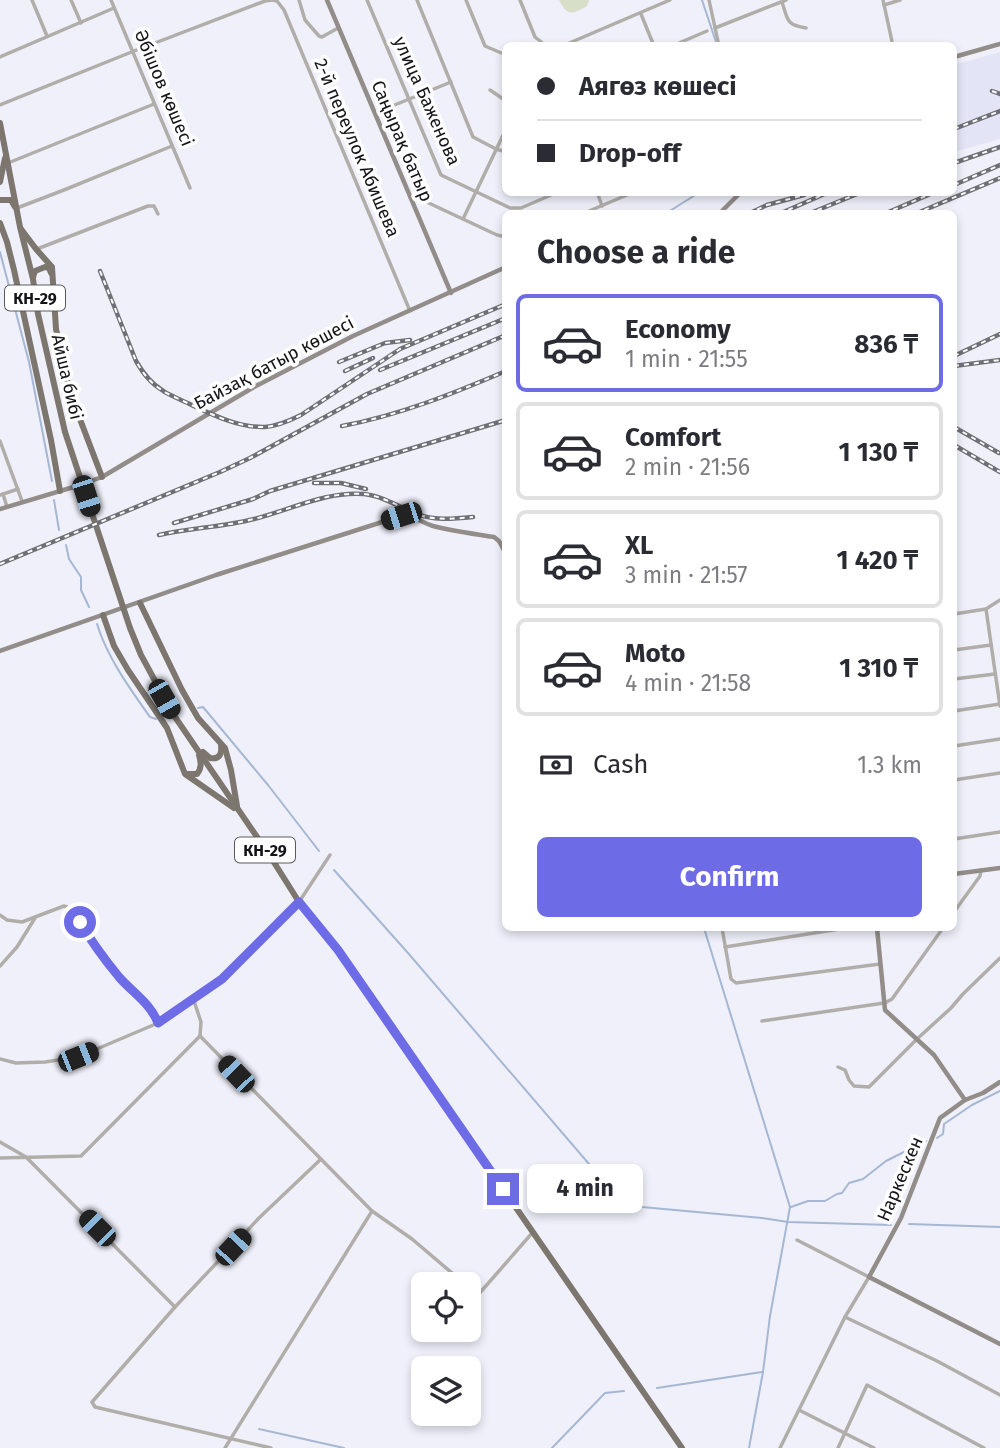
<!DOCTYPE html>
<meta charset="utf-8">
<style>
:root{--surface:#fff;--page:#f2f2f3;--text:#2b2b33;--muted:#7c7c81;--line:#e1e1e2;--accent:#6d6be5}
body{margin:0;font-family:"Fira Sans",sans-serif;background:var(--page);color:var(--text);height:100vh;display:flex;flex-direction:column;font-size:26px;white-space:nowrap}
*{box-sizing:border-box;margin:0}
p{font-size:23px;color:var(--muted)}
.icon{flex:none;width:38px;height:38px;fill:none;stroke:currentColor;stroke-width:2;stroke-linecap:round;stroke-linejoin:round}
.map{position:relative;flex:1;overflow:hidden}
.details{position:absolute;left:502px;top:210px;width:455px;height:721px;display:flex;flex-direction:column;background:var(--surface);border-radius:10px;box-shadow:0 4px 10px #0003}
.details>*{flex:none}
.top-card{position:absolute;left:502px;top:42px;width:455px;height:154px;border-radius:10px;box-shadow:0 4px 10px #0003;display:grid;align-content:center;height:154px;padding:0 35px;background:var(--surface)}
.tools{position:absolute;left:411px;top:1272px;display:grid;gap:14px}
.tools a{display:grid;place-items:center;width:70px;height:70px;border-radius:10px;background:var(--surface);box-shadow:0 4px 10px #0003;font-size:35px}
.end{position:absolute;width:32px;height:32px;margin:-16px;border:9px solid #6d6be5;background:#fff;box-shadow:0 0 0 4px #fff}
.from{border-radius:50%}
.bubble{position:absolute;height:49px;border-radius:10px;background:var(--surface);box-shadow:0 4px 10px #0003;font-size:23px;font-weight:700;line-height:49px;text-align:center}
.car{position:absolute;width:21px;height:42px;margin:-21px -10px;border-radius:9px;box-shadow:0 0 5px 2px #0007;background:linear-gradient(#222 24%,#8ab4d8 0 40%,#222 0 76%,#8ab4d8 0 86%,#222 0)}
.top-card b{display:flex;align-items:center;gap:24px;height:66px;font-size:26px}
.top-card b+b{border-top:2px solid var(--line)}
.top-card i{width:18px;height:18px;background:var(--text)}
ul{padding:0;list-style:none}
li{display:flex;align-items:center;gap:21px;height:98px;margin:0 14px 10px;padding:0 21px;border:4px solid var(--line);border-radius:10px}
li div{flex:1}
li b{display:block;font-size:26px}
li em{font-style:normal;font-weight:700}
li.selected{border-color:var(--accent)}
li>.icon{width:63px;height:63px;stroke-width:1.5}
h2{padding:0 35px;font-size:32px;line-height:84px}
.pay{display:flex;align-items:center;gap:18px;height:77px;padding:0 35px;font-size:26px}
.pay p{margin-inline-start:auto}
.button{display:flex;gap:14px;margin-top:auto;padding:14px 35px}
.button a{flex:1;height:80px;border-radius:10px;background:var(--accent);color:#fff;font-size:28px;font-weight:700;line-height:80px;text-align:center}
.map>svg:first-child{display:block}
.built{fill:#e3e4f6}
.green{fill:#d8dfc8}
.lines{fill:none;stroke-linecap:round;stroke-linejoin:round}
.stream{stroke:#a5b7d2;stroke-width:2}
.street{stroke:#b1aeaa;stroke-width:3.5}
.secondary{stroke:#928d88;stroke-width:4.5}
.primary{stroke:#7c766f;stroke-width:6}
.rail-casing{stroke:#6f6f76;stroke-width:4.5}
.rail{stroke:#fefefe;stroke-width:2;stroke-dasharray:5;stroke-linecap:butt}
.route{stroke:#6d6be5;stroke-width:9}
.labels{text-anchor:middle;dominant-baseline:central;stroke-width:7;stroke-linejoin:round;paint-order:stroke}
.shield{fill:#fefefe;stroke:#5a5a5d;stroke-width:2}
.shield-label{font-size:16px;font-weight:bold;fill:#141418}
.street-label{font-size:18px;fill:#141418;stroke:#fefefe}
</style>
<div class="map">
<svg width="1000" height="1448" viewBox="0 0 1000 1448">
<rect width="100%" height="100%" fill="#f0f0fb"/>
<polygon class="built" points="1000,52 1000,139 954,152 954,65"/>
<path class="green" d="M559 0H589L587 6C572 15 567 16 559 0Z"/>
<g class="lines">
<g class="stream">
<polyline points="702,0 716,42"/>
<polyline points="665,214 700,192"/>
<polyline points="0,252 29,362 52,481"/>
<polyline points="54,500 59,530"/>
<polyline points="66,545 69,559 81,577 81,590 89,607"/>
<path d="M97 624C107 657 130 689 150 717L156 719"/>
<polyline points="198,708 203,707 268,785 319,851"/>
<polyline points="334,870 408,953 619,1199 631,1206 762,1218 788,1222 891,1225"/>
<polyline points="704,928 790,1207 770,1316 763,1372 749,1448"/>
<polyline points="937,1138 943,1134 944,1124 972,1105 1000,1091"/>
<polyline points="791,1207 808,1201 825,1201 837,1194 842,1193 849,1183 863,1179 886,1161 926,1141"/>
<polyline points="909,1224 1000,1227"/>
<polyline points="657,1388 762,1372"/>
<polyline points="259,1429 344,1448"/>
<polyline points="552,1448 605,1393 624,1391"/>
</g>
<g class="street">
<polyline points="32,0 47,36"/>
<polyline points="71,0 81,23"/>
<polyline points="111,0 190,188"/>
<polyline points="273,0 277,1 284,10 410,311"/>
<polyline points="299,0 305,20 319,36 322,37 338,28"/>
<polyline points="367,0 441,175 510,208 521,208 558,192"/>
<polyline points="417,0 473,137 496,149 506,152"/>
<polyline points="466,0 485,46 506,55"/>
<polyline points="520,0 535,37 545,45 567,44 670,0"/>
<polyline points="709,0 719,46"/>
<polyline points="883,0 893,46"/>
<path d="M782 2C788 20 786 25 806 28"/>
<polyline points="884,5 900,0"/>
<polyline points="641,14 654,46"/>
<polyline points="715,28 786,0"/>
<polyline points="672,46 707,31"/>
<polyline points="0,57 114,8"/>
<polyline points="490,90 506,101"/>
<polyline points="0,105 134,51 265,1 272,0"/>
<polyline points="375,113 451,82"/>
<polyline points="8,163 154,104"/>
<polyline points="597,192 602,206"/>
<polyline points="411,197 418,198 497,235 506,237"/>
<polyline points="17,208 64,190 172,146"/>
<polyline points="582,214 634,192"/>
<polyline points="463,219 506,129"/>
<polyline points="37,249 148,206 154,206 158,214"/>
<polyline points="0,441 22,501"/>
<polyline points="3,494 7,507"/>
<polyline points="0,495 18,489"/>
<polyline points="986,609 1000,706"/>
<polyline points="954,614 986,609 1000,600"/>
<polyline points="954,650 991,645"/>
<polyline points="954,679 995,674"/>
<polyline points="954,711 1000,704"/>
<polyline points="954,746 1000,739"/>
<polyline points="954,780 1000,773"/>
<polyline points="954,839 1000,832"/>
<polyline points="954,912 980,876 981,870"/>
<path d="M0 915 7 920 22 922 64 906 73 909C86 933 101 956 119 977 132 992 150 1004 158 1023"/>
<polyline points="722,928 731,979 736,983 880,964"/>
<polyline points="882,928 888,928"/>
<polyline points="725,947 846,928"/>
<polyline points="0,966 17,947 35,918"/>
<polyline points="193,998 201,1022 200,1036"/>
<polyline points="885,1003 892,999 943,928"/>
<polyline points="762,1021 884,1003"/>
<polyline points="0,1059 16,1063 45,1062 78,1057 158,1023 222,979 299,902 330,855"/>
<polyline points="838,1067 845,1070 849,1080 854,1086 869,1087 917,1039 951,1008 963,994 1000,958"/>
<polyline points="0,1142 26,1157 175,1307"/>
<polyline points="0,1158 81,1156 200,1036 372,1211 412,1239 465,1284"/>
<polyline points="469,1288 478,1295 533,1232"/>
<polyline points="845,1317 937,1361 1000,1395"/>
<polyline points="799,1410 874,1448"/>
<polyline points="225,1448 372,1211"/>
<polyline points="271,1448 95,1407 92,1402 175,1307 259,1218 320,1160"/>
<polyline points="780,1448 845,1317 869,1277 797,1240"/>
<polyline points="838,1448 867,1385 984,1448"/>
</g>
<g class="secondary">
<polyline points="327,0 451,293"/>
<polyline points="954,57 1000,44"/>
<polyline points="719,214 741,192"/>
<polyline points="0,509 77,486 102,477 254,387 353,336 506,267"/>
<path d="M0 651 216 575 401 516C416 516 420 522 433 526 453 531 474 534 494 537L499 541 506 554"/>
<polyline points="954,874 1000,868"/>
<polyline points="877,928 885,1010 934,1055 965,1100"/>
<polyline points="1000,1082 983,1093 965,1100 940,1118 901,1218 869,1277 1000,1344"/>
</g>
<g class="primary">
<polyline points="0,123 20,227 33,279 38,314 65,432 130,628 141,655 173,714 270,856 299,902 338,950 682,1448"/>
<polyline points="0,182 5,158"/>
<polyline points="0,200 11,200 15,207"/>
<polyline points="0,223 7,242 14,270 51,440 60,491"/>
<polyline points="21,229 36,249 52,267 56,329 70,393 102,477"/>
<polyline points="33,277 35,271 45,267 49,268 51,273"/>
<polyline points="140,603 182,690 198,718 225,748 231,770 237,806"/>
<polyline points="103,615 114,646 128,670 167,728 185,774 234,808"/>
<path d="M203 752 210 758C220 760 222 753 221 745"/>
<path d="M187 774H197C202 768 201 762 199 755"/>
</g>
<g class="rail-casing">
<g id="rail">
<polyline points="992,91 1000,94"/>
<polyline points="954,129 1000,111"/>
<polyline points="954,163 1000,147"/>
<polyline points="954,185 1000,165"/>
<polyline points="748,214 767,205 804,195"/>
<polyline points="779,214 829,192"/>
<polyline points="808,214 862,192"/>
<polyline points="884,214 935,192"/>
<polyline points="915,214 1000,178"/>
<path d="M100 271 136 361C143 373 150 383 162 390 167 394 175 397 181 400 207 412 236 428 265 427 278 426 289 421 301 415L400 349 506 304"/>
<polyline points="954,356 1000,334"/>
<polyline points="339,362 385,343 410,340"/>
<polyline points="954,366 1000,360"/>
<polyline points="380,370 506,318"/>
<polyline points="345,371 373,358"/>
<path d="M342 426C400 415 452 394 506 371"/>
<polyline points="954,427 999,453"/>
<polyline points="954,445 1000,472"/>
<polyline points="314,483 341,483 366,489"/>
<polyline points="174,523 253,499 270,491 506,420"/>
<path d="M159 535C190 528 223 527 254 519 290 510 326 491 364 494 382 496 398 506 414 513 433 521 453 519 473 517"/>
<polyline points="0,564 220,472 250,458 367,394 506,335"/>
</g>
</g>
<use href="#rail" class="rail"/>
</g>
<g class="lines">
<path class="route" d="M80 922C91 941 105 960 119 977 132 992 151 1004 158 1023L222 979 299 902 338 950 503 1189"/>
</g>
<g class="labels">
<g class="shield">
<rect x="5" y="285.5" width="60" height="25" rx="5"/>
<rect x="235" y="837.5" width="60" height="25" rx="5"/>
</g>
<g class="shield-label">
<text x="35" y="298">КН-29</text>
<text x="265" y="850">КН-29</text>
</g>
<g class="street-label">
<text transform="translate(164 88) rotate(67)">Әбішов көшесі</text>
<text transform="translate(427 101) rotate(66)">улица Баженова</text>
<text transform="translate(402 141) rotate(67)">Саңырақ батыр</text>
<text transform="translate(357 148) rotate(67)">2-й переулок Абишева</text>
<text transform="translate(274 363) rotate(-28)">Байзақ батыр көшесі</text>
<text transform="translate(67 377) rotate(77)">Айша бибі</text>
<text transform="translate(900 1179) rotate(-67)">Наркескен</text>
</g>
</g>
</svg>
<div class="tools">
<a><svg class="icon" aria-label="locate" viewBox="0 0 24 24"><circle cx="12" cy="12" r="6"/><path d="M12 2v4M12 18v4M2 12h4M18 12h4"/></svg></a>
<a><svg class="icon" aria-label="layers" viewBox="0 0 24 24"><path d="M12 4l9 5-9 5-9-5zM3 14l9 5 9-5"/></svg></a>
</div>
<i class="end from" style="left:80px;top:922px"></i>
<i class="end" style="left:503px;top:1189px"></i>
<div class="bubble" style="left:527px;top:1164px;width:116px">4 min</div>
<i class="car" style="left:86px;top:496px;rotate:162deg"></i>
<i class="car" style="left:401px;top:516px;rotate:252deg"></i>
<i class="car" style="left:164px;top:699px;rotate:150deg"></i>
<i class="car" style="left:78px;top:1057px;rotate:68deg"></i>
<i class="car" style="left:236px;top:1074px;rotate:316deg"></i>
<i class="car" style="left:97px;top:1228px;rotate:315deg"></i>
<i class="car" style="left:233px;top:1247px;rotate:43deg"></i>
<div class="top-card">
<b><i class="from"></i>Аягөз көшесі</b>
<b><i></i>Drop-off</b>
</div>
<section class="details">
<h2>Choose a ride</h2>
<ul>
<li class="selected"><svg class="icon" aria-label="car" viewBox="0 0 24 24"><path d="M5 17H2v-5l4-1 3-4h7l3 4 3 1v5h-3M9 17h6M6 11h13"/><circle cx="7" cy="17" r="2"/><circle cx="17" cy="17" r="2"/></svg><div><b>Economy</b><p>1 min · 21:55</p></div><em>836 ₸</em></li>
<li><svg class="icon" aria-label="car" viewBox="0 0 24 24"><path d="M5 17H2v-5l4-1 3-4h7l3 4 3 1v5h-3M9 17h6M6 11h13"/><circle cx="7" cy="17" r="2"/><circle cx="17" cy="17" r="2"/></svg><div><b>Comfort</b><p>2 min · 21:56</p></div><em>1 130 ₸</em></li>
<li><svg class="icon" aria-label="car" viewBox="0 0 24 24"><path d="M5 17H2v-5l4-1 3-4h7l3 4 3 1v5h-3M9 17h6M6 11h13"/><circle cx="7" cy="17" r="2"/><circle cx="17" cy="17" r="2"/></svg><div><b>XL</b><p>3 min · 21:57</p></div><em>1 420 ₸</em></li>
<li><svg class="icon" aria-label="car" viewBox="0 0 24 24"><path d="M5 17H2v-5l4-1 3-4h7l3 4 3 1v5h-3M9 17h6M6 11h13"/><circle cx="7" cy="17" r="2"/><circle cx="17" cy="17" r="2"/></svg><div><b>Moto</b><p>4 min · 21:58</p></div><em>1 310 ₸</em></li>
</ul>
<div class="pay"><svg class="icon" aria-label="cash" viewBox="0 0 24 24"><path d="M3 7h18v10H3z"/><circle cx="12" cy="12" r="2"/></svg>Cash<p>1.3 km</p></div>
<div class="button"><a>Confirm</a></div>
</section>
</div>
